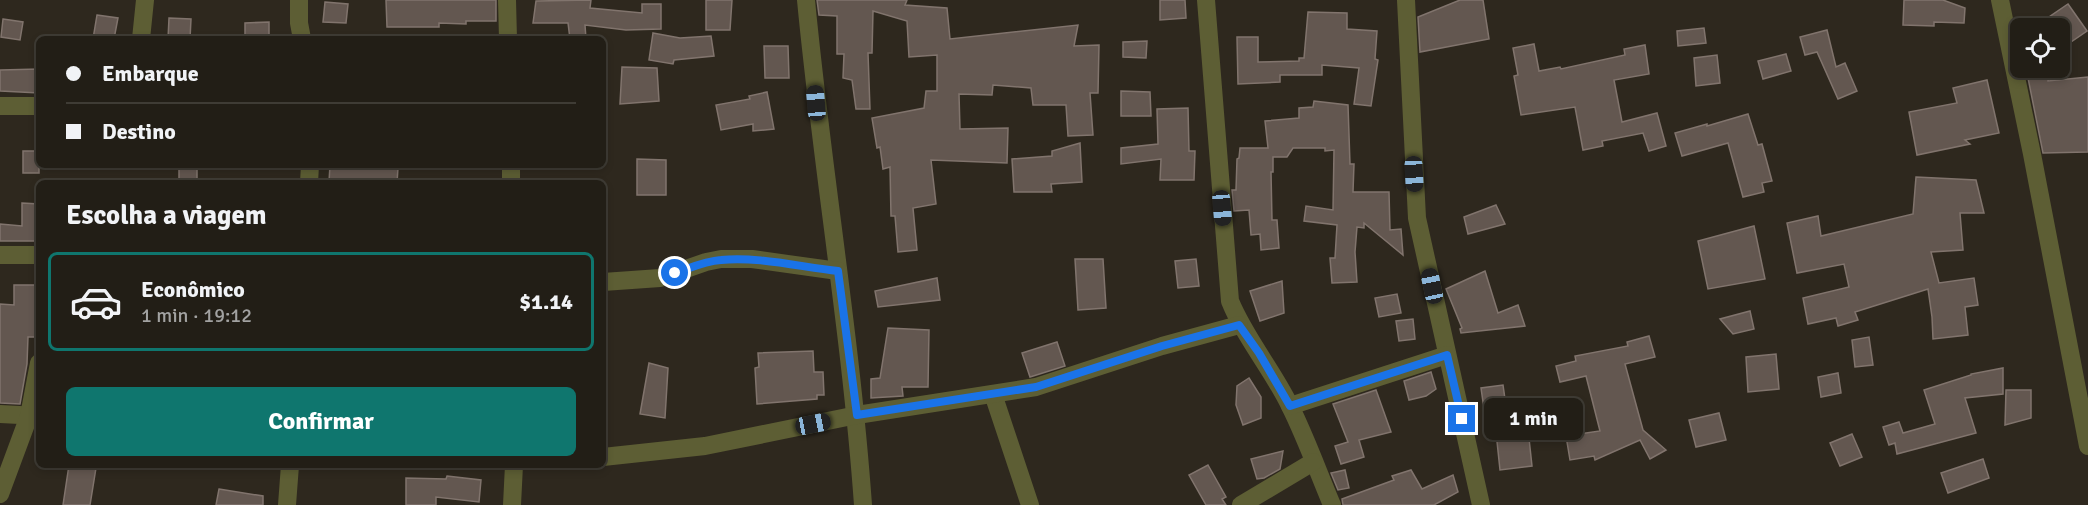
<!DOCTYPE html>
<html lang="pt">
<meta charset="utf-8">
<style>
:root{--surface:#221e16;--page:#2e2b23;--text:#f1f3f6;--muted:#a2a2a1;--line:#3f3c35;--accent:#0f766e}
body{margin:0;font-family:Signika,sans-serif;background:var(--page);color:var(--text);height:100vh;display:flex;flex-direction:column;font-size:22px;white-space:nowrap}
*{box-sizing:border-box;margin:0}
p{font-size:20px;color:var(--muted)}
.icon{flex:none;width:33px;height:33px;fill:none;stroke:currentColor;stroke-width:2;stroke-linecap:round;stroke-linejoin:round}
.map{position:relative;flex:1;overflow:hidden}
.drawer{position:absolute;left:36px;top:180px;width:570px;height:288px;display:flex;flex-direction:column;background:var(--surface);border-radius:9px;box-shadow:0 3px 9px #0003,0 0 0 2px var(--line)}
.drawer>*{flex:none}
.guide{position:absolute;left:36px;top:36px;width:570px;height:132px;border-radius:9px;box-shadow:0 3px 9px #0003,0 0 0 2px var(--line);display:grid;align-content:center;height:132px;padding:0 30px;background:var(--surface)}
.controls{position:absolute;left:2010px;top:18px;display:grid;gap:12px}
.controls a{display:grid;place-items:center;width:60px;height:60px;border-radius:9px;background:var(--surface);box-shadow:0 3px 9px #0003,0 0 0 2px var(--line);font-size:30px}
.end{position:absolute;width:27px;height:27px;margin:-14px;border:8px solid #1a73e8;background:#fff;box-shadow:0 0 0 3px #fff}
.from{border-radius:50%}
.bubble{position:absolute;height:42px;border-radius:9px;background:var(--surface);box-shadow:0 3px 9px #0003,0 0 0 2px var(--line);font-size:20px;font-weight:800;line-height:42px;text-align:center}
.car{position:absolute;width:18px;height:36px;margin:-18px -9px;border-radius:8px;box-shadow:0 0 4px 2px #0007;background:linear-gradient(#222 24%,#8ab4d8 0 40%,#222 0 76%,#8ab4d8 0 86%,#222 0)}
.guide b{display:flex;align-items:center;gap:21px;height:57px;font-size:22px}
.guide b+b{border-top:2px solid var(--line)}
.guide i{width:15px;height:15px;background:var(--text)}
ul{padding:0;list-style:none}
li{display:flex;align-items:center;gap:18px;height:99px;margin:0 12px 9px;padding:0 18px;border:3px solid var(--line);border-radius:9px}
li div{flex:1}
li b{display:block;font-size:22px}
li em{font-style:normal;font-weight:800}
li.on{border-color:var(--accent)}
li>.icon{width:54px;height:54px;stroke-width:1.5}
h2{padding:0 30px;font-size:27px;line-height:72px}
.button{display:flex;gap:12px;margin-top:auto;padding:12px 30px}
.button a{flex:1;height:69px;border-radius:9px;background:var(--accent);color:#fff;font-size:24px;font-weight:800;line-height:69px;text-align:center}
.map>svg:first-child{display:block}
.building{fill:#635750;stroke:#81746d;stroke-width:1.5}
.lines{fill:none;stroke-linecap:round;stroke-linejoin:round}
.minor{stroke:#5d5e34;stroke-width:18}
.route{stroke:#1a73e8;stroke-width:8}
</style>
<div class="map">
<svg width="2088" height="505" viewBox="0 0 2088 505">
<rect width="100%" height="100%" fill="#2e281e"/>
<g class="building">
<polygon points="386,0 496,0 496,21 466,21 466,24 439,23 439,27 387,27"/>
<polygon points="591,0 590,8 642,13 642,4 661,4 661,29 626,30 585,25 586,39 570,39 568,23 533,23 536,1"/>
<polygon points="706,0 732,0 730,30 706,30"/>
<polygon points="817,0 907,0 905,5 947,8 950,39 1078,25 1074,46 1099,45 1098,93 1090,93 1093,135 1068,136 1066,105 1033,105 1031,88 993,85 992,95 959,94 960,129 1008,128 1007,163 931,160 936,204 913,208 917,250 898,252 895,216 891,216 890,167 883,169 880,147 877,148 872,118 924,108 926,91 937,91 937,55 909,57 907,21 873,11 872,53 868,53 870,109 856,109 852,80 843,78 844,54 837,54 837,16 819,15"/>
<polygon points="1160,0 1185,0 1186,18 1160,20"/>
<polygon points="1460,0 1483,0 1489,39 1420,52 1418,17"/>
<polygon points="1904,0 1943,0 1965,8 1964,23 1934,22 1934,26 1903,25"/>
<polygon points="325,2 348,4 346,23 323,22"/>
<polygon points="2068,4 2087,31 2068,44 2060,32 2060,28 2057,28 2049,17"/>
<polygon points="1308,12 1347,13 1347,29 1377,31 1375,59 1378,60 1371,106 1354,104 1359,68 1322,65 1322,75 1280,75 1280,82 1238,84 1237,37 1258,37 1258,62 1299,61 1299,58 1304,58"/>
<polygon points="97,15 118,18 114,39 93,39"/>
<polygon points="169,18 191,19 190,39 168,39"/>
<polygon points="3,19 23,22 20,40 1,37"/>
<polygon points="269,22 269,39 245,39 245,23"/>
<polygon points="1704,28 1706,43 1678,46 1677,31"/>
<polygon points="1827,30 1836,67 1845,63 1857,91 1838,99 1817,52 1805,55 1800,37"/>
<polygon points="653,33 680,38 711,36 714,56 674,60 673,64 649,60"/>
<polygon points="1147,41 1146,58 1123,57 1123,42"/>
<polygon points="1534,44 1539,71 1560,67 1561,69 1625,55 1624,49 1645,45 1649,74 1614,80 1622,122 1657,113 1666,146 1649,151 1643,133 1602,141 1603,146 1583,150 1575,107 1521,115 1514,76 1518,75 1513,48"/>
<polygon points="764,46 788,46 789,78 765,78"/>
<polygon points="1786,54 1791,71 1763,79 1758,61"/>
<polygon points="1717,55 1720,83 1696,86 1694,58"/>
<polygon points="622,67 657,68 659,101 620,104"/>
<polygon points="2026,68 2047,68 2048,81 2088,77 2088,152 2043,153"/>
<polygon points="39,69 39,93 0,91 0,70"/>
<polygon points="1987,80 1999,133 1965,140 1970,144 1917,155 1909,112 1957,103 1953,88"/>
<polygon points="1121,91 1150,92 1151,116 1121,116"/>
<polygon points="767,92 774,129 753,131 753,124 721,130 716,105 750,99 749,96"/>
<polygon points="1314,101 1348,105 1350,164 1354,164 1353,192 1389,192 1390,230 1401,229 1403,255 1364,223 1364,228 1357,227 1355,252 1357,282 1332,283 1330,258 1335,258 1337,225 1304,221 1306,206 1333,210 1334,150 1325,151 1325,148 1293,148 1287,157 1273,157 1273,172 1271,172 1272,220 1277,220 1279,248 1261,250 1260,234 1251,235 1249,210 1234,211 1232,190 1236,190 1237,159 1239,158 1240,148 1268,148 1265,121 1299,118 1299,108 1313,107"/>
<polygon points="1188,108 1189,151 1195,151 1194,180 1160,180 1161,159 1121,164 1121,148 1158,144 1157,109"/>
<polygon points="1748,114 1758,145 1762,144 1772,181 1762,183 1764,192 1743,197 1728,143 1682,156 1675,133 1707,124 1707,126"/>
<polygon points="1080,143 1082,182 1051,184 1052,192 1014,192 1012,159 1052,156 1052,151"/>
<rect x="23" y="151" width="16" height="22"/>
<polygon points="637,159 666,160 666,195 637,195"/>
<rect x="179" y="165" width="18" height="18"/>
<polygon points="330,165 398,168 397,183 329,182"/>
<polygon points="1916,177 1976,180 1984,213 1960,213 1963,250 1931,252 1939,283 1974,278 1978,305 1965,307 1968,335 1933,339 1932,317 1928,289 1855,312 1858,320 1838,326 1836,318 1808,324 1803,298 1849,287 1844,264 1797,273 1787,223 1818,216 1821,236 1913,214"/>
<polygon points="22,203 39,204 39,241 0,241 0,224 22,226"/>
<polygon points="1496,205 1505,224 1468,234 1464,217"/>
<polygon points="1754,226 1765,279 1708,289 1698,241"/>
<polygon points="1075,259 1103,259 1106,308 1078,310"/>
<polygon points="1196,259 1199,286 1178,288 1175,261"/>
<polygon points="1485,271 1498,313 1518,305 1525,326 1461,333 1460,329 1462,328 1446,289"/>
<polygon points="937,278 940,300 878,307 875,291"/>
<polygon points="1282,281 1284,313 1260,321 1250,291"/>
<polygon points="14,285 39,285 39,337 28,337 27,364 20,404 0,403 0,304 14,305"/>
<polygon points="1397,294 1401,313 1379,317 1375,298"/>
<polygon points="1750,311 1754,329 1733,334 1720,319"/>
<polygon points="1413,319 1415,339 1399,341 1396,321"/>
<polygon points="888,328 929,330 928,387 902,387 903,396 871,398 871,379 880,378"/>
<polygon points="1649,336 1655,357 1625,364 1643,430 1666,450 1650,459 1640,440 1595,460 1594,456 1570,460 1566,436 1600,431 1586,376 1560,382 1556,366 1576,361 1575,356 1628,346 1627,342"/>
<polygon points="1869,337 1873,365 1855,367 1852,340"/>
<polygon points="1057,342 1065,366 1030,377 1022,353"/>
<polygon points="813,351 814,372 823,372 824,395 817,395 817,399 757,404 755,368 759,367 758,353"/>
<polygon points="1776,354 1779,389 1748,392 1746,357"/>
<polygon points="649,363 668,368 665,418 640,414"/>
<polygon points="2003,368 2003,394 1965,398 1976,433 1897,454 1895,443 1889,445 1883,427 1899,422 1903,433 1935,424 1924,390 1971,375 1971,374"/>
<polygon points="1431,372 1436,389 1426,396 1409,400 1404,381"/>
<polygon points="1838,373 1841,393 1821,397 1818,377"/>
<polygon points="1249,378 1261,397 1261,418 1243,425 1236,405 1237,386"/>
<polygon points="1503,385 1506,406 1484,409 1481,388"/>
<polygon points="1376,390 1391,432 1359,440 1364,457 1341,464 1335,446 1348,442 1333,404"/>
<polygon points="2006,390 2031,390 2031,418 2005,425"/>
<polygon points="1719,413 1726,440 1696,447 1689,420"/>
<polygon points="1528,429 1532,466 1500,470 1496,432"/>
<polygon points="1852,434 1862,457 1840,466 1830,443"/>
<polygon points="1283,451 1280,469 1264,478 1257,479 1251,459"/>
<polygon points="1983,459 1989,478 1948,493 1941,473"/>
<polygon points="69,465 96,468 90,505 63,505"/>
<polygon points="1208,465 1226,497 1222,499 1226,505 1206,505 1189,475"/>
<polygon points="1345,470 1349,488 1338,490 1331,473"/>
<polygon points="1411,470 1422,489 1453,475 1458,492 1434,505 1343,505 1342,499 1394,480 1392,476"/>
<polygon points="447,476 481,480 479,502 436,497 436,505 406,505 406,478 446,479"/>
<polygon points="219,489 263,496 263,505 216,505"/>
</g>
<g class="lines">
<g class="minor">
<polyline points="299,0 299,23 302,39"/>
<polyline points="507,0 508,39"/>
<path d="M806 0C822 169 851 336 863 505"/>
<path d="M1206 0 1230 301C1245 338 1272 369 1290 406 1306 438 1318 472 1332 505"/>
<polyline points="1406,0 1417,218 1481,505"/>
<polyline points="2000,0 2032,154 2088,446"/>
<polyline points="141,39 145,0"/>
<polyline points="0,106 39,106"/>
<polyline points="511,165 511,183"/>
<polyline points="309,183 310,165"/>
<polyline points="0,255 39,255"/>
<polyline points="603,282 660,278 706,262 721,259 752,259 838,271"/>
<polyline points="993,394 1030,505"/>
<polyline points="1290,406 1447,355"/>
<polyline points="0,414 39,416"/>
<polyline points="603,457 705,446 857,415 1036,387 1162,346 1239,325"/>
<polyline points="0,494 29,416 39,363"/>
<polyline points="287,505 290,465"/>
<polyline points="512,505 514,465"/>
<polyline points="1241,505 1313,462"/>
</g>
</g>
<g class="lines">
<path class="route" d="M675 273C690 268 705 261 721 260 756 256 801 267 838 271L857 415 1036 387 1162 346 1239 325 1259 353 1290 406 1447 355 1462 419"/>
</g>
</svg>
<div class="controls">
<a><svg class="icon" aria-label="locate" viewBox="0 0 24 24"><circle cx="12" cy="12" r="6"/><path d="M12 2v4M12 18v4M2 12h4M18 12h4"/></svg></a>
</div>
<i class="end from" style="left:675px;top:273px"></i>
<i class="end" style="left:1462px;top:419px"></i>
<div class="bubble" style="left:1484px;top:398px;width:99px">1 min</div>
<i class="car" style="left:816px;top:103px;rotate:355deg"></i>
<i class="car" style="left:1414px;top:174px;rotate:177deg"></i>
<i class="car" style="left:1222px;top:208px;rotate:175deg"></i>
<i class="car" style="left:1432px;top:286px;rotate:348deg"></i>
<i class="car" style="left:813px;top:424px;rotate:79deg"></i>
<div class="guide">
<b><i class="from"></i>Embarque</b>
<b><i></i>Destino</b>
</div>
<section class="drawer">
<h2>Escolha a viagem</h2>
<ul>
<li class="on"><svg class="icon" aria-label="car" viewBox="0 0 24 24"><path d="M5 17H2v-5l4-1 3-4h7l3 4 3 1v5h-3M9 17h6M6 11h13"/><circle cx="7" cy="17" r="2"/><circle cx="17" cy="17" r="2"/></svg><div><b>Econômico</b><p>1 min · 19:12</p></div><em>$1.14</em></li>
</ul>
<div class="button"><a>Confirmar</a></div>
</section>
</div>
